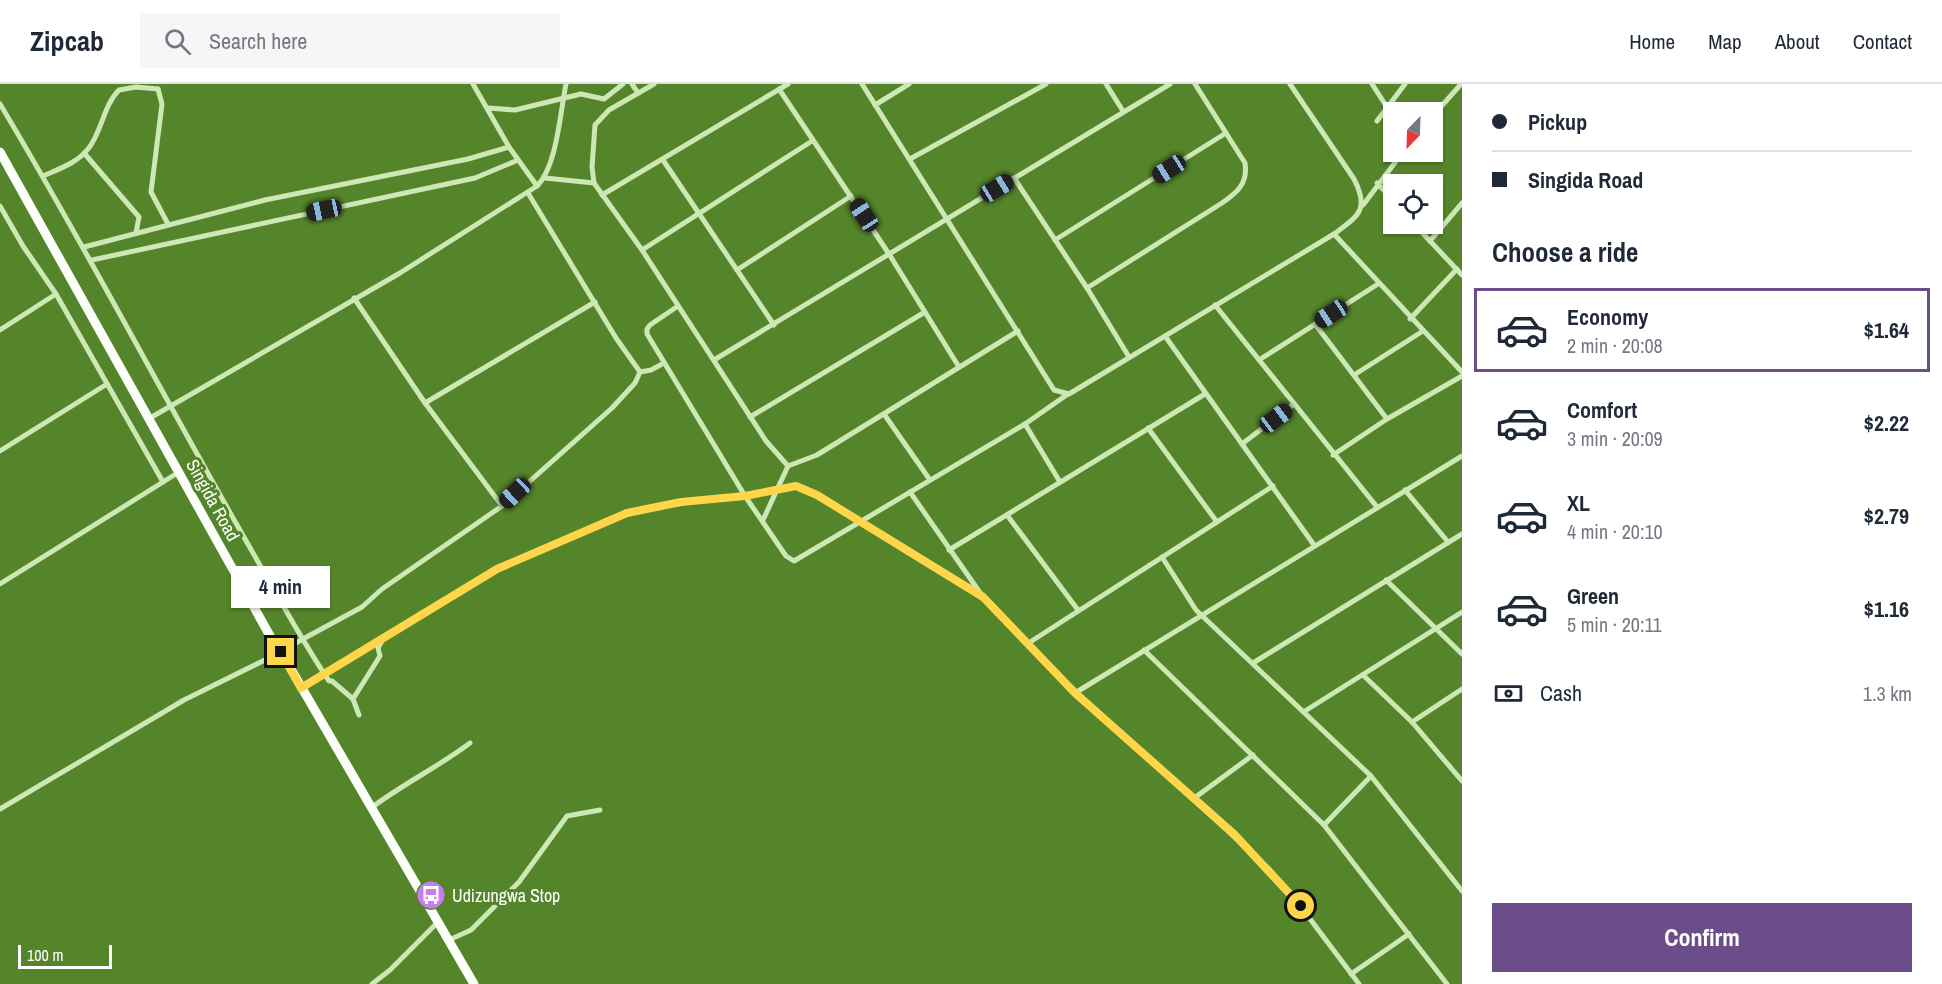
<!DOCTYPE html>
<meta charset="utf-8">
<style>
:root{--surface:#fff;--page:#f6f6f7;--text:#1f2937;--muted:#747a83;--line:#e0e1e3;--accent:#6b4e89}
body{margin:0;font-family:"Archivo Narrow",sans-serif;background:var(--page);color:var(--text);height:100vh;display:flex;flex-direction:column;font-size:22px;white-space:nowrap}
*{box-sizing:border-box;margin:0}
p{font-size:20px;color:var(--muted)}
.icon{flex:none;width:33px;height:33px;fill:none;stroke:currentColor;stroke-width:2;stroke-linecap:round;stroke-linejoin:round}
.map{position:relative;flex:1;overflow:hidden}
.drawer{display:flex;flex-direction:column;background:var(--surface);width:480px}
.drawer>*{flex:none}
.hud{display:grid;align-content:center;height:132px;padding:0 30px;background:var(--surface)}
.needle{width:39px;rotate:203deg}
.tools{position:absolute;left:1383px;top:18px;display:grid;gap:12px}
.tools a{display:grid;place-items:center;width:60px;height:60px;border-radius:0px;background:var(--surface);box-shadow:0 2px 4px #0004;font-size:30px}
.scale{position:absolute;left:18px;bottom:15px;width:94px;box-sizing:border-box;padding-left:6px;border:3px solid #fff;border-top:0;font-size:16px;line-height:21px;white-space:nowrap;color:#fff;-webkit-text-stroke:4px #55852a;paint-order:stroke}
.end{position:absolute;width:27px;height:27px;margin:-14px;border:8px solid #ffd54a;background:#111;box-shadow:0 0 0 3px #111}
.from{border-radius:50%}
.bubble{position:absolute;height:42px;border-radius:0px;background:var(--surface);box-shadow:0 2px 4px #0004;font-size:20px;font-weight:700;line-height:42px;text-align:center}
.car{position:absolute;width:18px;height:36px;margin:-18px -9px;border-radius:8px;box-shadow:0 0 4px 2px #0007;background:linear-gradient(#222 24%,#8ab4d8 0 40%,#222 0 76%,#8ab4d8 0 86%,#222 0)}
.hud b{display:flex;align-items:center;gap:21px;height:57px;font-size:22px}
.hud b+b{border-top:2px solid var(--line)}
.hud i{width:15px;height:15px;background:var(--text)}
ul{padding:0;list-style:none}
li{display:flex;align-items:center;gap:18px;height:84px;margin:0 12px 9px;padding:0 18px;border:3px solid transparent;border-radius:0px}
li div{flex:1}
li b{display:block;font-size:22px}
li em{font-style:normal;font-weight:700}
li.active{border-color:var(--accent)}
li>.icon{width:54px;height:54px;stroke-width:1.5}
h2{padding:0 30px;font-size:27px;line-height:72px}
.pay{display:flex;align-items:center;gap:15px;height:66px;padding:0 30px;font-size:22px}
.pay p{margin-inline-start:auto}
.button{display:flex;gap:12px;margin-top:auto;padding:12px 30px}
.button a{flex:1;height:69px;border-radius:0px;background:var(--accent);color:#fff;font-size:24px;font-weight:700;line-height:69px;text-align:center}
header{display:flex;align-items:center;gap:36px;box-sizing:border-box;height:84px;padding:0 30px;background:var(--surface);border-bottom:2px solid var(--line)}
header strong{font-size:28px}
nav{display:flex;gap:33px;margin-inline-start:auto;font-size:21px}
.search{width:420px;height:54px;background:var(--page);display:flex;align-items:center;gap:15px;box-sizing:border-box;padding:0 21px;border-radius:0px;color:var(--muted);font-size:22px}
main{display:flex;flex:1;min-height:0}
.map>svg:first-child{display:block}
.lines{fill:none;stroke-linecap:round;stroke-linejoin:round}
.minor{stroke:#cde7b5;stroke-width:5}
.trunk{stroke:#fcfefa;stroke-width:9}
.route{stroke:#ffd54a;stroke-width:8}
.labels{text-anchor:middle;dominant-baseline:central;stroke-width:6;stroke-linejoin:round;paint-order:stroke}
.street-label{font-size:18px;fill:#fff;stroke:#55852a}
.poi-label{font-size:18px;fill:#fff;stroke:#55852a;text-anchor:start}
</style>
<header>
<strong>Zipcab</strong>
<div class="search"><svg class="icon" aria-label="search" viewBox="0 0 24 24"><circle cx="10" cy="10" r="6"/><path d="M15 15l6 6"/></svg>Search here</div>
<nav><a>Home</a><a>Map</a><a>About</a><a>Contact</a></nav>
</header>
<main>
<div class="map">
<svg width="1462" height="900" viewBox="0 0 1462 900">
<rect width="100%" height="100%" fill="#55852a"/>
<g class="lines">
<g class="minor">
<polyline points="473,0 509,63 537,102"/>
<polyline points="632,0 638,9"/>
<polyline points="654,0 609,26 595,41 592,83 594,99 642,166 766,357 788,382 817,371 1018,247"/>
<path d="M862 0 1049 298 1054 306 1069 310 1334 150C1358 132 1370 126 1354 95L1290 0"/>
<polyline points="1106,0 1123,27"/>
<polyline points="1372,0 1394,34"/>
<polyline points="158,5 162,20 151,108 168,140"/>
<polyline points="779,5 889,170 959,283"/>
<path d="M0 20C84 160 160 306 241 448 270 498 297 549 329 597H332L353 615"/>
<polyline points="875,21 909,0"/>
<polyline points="488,24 515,26 581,10 604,15 623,0"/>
<polyline points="1432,33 1461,0"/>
<polyline points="1377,37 1405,0"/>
<polyline points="84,69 139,133 136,149"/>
<polyline points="910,75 1046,0"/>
<polyline points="663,76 774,241"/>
<path d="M43 92C59 85 77 79 88 65 102 48 103 22 119 6L136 3 158 5"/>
<polyline points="545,94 594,99"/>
<polyline points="1014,94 1087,204 1129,273"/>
<polyline points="1377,99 1394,117"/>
<polyline points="602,111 788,0"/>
<polyline points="1363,121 1403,68"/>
<polyline points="0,122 23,162 56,210 163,398"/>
<polyline points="1414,140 1462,191"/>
<polyline points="1334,150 1462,288"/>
<polyline points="1055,156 1226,49"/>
<polyline points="1430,157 1462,119"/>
<polyline points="84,163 265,116 468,75 509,63"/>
<polyline points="642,166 812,57"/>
<polyline points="92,176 475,94 518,76"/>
<polyline points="737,186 851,112"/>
<path d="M1087 204 1222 119C1238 108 1248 99 1245 79L1195 0"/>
<polyline points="354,214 425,319 502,422"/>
<polyline points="1215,221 1377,423"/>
<polyline points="678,222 650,241 647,245 647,250 745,412 786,472 794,477 1025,340 1068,310"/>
<polyline points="1410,235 1457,185"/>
<polyline points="1315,240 1387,335"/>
<polyline points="0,246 56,210"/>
<polyline points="1165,252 1314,461"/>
<polyline points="714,276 1170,0"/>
<polyline points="1259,276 1378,200"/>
<polyline points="640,288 651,286 664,279"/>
<polyline points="1354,291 1423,247"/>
<polyline points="425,319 595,218"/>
<polyline points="884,330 930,396"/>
<polyline points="750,333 925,228"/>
<path d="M150 334 400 189 537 102C557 82 560 29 566 0"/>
<polyline points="1025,340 1060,398"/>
<polyline points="1148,344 1217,438"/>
<polyline points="1242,360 1294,320"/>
<polyline points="0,367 107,300"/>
<polyline points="1333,371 1387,335 1462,292"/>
<polyline points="1405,406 1448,458"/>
<polyline points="910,408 983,513 1048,582 1267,783 1292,811 1359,900"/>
<polyline points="1007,431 1078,526"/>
<polyline points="763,436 788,382"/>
<polyline points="949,466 1205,310"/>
<polyline points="1162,473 1196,526 1371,692 1462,807"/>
<polyline points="1386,496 1462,570"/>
<polyline points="0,500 179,388"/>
<polyline points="1027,560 1273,402"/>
<polyline points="1144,566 1324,741 1447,900"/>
<polyline points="279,568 362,523 382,505 502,422 612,324 635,299 640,288 616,254 528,109"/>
<polyline points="1253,579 1462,450"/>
<polyline points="1363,591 1412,638 1462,697"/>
<polyline points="301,604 497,485 627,430 681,418 745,412 796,402 817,411 983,513"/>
<polyline points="1075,609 1462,372"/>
<polyline points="1305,627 1462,528"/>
<polyline points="359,631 353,615 380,572 378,564 383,555"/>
<polyline points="1412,638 1462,605"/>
<polyline points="1193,715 1253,671"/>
<path d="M371 724C403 700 438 683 470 659"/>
<polyline points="0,725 184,616 281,568"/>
<polyline points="1324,741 1371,692"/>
<polyline points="449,856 471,846 519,798 567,732 600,726"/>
<polyline points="1351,890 1409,850"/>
<polyline points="372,900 390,886 438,838"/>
</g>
<polyline class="trunk" points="0,68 279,568 281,568 474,900"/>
</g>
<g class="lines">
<polyline class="route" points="281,568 301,604 497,485 627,429 681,418 745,412 796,402 817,411 983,513 1075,609 1234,750 1301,822"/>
</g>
<defs>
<g id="bus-disc" transform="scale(1.5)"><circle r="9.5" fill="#c87cee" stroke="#55852a"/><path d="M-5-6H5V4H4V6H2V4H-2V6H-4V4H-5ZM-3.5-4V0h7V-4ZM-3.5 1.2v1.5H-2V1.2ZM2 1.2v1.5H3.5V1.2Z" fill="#fff"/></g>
</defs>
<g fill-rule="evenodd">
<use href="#bus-disc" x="431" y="811"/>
</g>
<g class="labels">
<g class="street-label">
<text transform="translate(213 416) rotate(61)">Singida Road</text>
</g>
<g class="poi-label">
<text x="452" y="811">Udizungwa Stop</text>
</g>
</g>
</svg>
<div class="tools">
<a><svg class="needle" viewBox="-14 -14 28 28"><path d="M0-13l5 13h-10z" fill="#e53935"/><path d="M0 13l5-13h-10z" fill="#747a83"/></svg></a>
<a><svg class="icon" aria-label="locate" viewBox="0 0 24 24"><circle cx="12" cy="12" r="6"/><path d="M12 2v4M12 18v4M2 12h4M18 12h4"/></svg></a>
</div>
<div class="scale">100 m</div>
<i class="end from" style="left:1301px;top:822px"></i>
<i class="end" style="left:281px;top:568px"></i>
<div class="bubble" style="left:231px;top:482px;width:99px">4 min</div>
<i class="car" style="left:1169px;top:85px;rotate:238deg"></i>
<i class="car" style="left:997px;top:104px;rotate:59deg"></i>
<i class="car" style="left:324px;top:126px;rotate:258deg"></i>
<i class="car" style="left:864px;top:131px;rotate:327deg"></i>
<i class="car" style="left:1331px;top:230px;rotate:237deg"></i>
<i class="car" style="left:1276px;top:334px;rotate:53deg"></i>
<i class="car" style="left:515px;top:409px;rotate:227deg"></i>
</div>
<section class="drawer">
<div class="hud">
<b><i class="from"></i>Pickup</b>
<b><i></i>Singida Road</b>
</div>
<h2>Choose a ride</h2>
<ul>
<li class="active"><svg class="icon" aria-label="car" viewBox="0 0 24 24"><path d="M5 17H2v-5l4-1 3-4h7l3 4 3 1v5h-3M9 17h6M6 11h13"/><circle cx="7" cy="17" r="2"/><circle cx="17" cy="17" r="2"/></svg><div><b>Economy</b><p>2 min · 20:08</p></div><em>$1.64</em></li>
<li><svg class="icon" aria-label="car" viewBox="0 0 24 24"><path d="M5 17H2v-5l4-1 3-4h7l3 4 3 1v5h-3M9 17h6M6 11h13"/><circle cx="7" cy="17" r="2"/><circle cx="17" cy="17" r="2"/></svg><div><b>Comfort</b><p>3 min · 20:09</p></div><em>$2.22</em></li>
<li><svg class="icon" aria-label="car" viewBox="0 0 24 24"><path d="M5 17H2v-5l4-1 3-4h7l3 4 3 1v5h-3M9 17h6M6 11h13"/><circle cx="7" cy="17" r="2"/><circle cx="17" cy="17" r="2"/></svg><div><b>XL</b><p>4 min · 20:10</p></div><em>$2.79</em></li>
<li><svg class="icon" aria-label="car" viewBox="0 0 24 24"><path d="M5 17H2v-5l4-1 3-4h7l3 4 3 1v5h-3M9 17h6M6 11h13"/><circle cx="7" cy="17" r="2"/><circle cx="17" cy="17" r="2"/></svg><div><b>Green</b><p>5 min · 20:11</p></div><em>$1.16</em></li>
</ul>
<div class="pay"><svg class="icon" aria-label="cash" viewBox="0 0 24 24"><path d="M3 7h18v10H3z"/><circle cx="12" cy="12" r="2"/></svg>Cash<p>1.3 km</p></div>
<div class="button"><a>Confirm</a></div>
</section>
</main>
